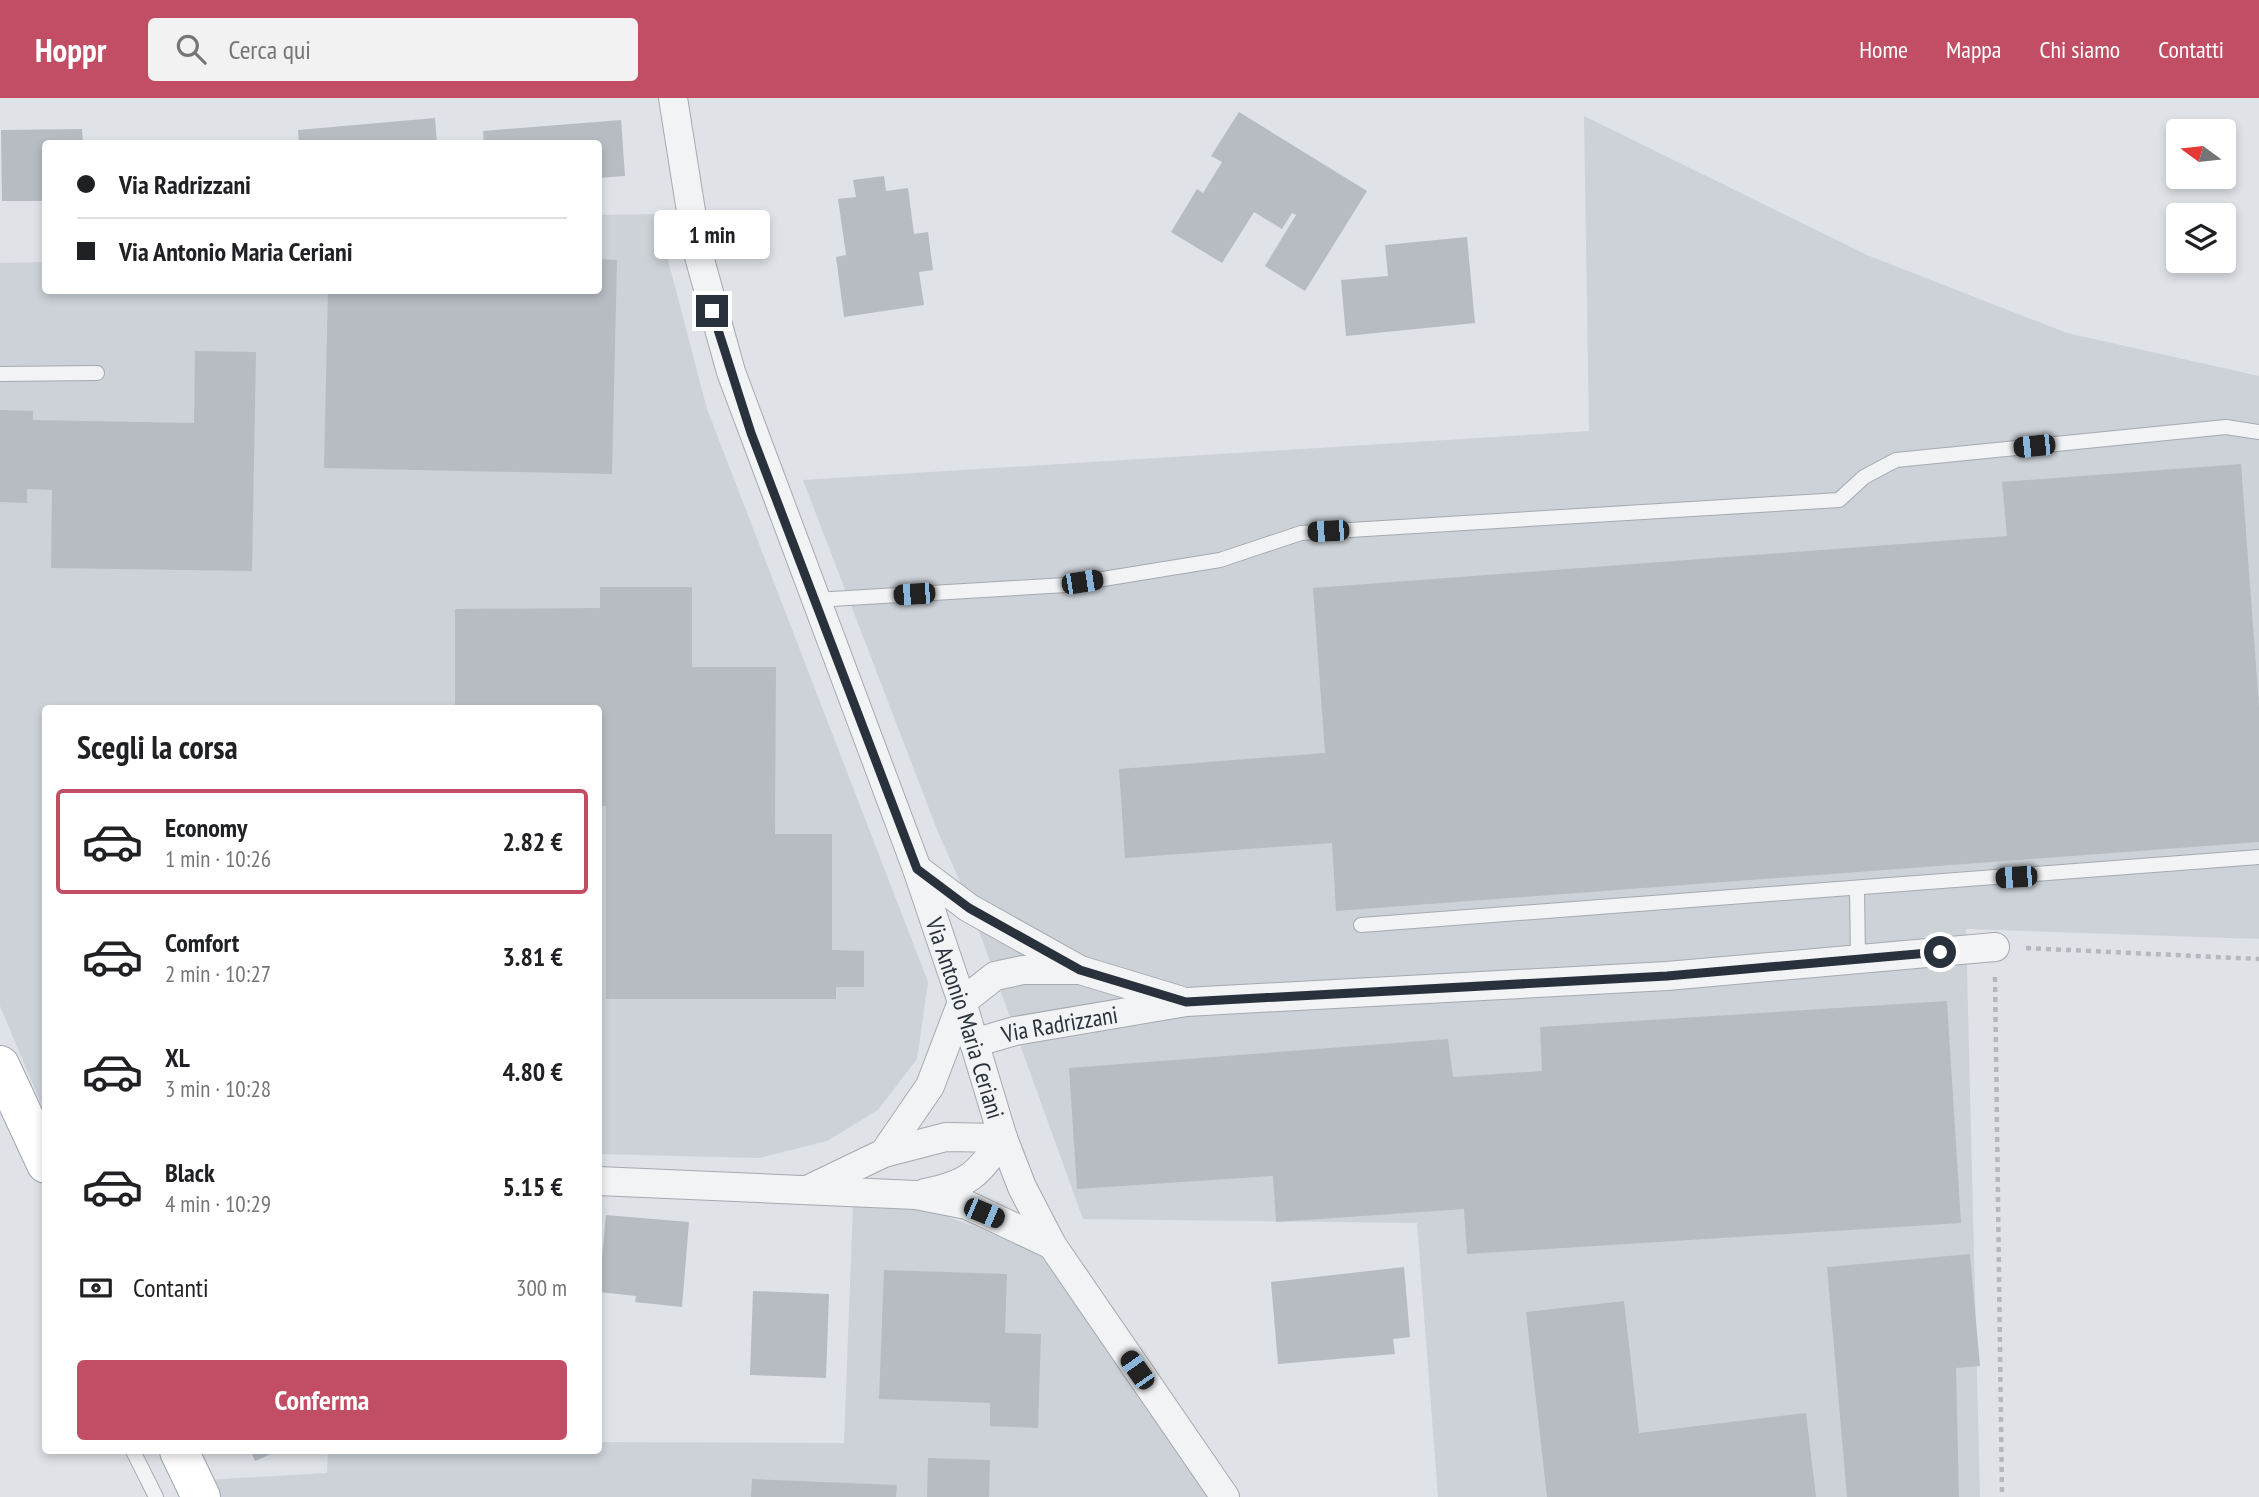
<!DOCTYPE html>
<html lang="it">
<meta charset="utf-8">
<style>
:root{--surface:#fff;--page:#f2f2f2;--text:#202124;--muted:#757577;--line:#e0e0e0;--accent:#c14e65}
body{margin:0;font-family:"PT Sans Narrow",sans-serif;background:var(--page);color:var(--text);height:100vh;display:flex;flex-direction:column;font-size:26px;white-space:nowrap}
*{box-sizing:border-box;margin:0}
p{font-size:23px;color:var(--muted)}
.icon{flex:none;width:38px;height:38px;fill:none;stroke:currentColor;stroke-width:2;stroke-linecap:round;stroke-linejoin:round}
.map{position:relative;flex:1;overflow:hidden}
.details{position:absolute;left:42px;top:607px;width:560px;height:749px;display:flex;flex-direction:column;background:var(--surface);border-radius:7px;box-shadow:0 4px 10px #0003}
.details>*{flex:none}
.guide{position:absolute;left:42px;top:42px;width:560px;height:154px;border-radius:7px;box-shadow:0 4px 10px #0003;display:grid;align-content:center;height:154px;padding:0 35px;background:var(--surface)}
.needle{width:46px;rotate:285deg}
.fabs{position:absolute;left:2166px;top:21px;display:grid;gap:14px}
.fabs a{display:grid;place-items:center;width:70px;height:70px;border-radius:7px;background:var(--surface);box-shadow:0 4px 10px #0003;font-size:35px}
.end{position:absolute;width:32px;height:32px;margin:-16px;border:9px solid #29313c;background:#fff;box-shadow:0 0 0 4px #fff}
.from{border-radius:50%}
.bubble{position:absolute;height:49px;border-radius:7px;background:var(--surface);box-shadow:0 4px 10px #0003;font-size:23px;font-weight:800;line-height:49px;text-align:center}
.car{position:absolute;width:21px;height:42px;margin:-21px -10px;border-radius:9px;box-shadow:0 0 5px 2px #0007;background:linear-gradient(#222 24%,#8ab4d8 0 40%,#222 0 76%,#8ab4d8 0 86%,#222 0)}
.guide b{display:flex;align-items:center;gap:24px;height:66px;font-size:26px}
.guide b+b{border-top:2px solid var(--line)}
.guide i{width:18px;height:18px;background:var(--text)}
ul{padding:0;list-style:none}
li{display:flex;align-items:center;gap:21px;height:105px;margin:0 14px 10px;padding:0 21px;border:4px solid transparent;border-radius:7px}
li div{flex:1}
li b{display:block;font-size:26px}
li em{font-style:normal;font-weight:800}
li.active{border-color:var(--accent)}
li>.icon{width:63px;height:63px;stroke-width:1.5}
h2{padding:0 35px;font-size:32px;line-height:84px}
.pay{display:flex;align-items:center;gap:18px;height:77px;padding:0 35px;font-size:26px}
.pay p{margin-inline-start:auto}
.primary-button{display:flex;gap:14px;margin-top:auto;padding:14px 35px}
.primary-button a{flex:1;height:80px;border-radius:7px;background:var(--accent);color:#fff;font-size:28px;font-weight:800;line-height:80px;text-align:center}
header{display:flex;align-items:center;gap:42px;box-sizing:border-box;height:98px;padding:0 35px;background:var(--accent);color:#fff}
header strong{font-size:33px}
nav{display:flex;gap:38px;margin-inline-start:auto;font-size:24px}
.search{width:490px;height:63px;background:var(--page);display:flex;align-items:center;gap:18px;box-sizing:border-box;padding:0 24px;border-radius:7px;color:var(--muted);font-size:26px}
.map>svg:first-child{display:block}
.built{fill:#cdd2d8}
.building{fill:#b7bcc3}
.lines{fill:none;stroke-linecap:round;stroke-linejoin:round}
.service-casing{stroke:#a5a9b0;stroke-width:16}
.minor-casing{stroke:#a5a9b0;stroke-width:30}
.primary-casing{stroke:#9fa7b1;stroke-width:40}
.path{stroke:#b5b9be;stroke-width:4.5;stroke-dasharray:5 5;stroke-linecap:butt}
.service{stroke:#f1f3f5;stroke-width:14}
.minor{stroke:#f1f3f5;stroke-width:28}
.primary{stroke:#fff;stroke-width:38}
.route{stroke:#29313c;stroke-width:9}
.labels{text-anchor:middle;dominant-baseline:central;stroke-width:5;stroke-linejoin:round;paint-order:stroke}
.street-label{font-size:24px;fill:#29313c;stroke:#eef1f5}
</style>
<header>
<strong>Hoppr</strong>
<div class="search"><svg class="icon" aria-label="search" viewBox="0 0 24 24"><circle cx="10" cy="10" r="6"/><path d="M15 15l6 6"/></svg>Cerca qui</div>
<nav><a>Home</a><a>Mappa</a><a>Chi siamo</a><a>Contatti</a></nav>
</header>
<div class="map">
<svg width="2259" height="1399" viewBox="0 0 2259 1399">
<rect width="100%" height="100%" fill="#dfe2e7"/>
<g class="built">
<polygon points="1584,18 1867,157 2067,235 2259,278 2259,841 1966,831 1980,1399 1438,1399 1417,1125 1083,1121 966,797 938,734 803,382 1589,333"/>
<polygon points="656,116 707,311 928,884 917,961 878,1012 827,1043 759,1060 599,1056 598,611 46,611 45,1015 0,908 0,165 45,164 46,192 598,192 599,117"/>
<polygon points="853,1107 931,1112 1046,1157 1214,1399 214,1399 206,1382 327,1375 328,1353 598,1353 599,1344 844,1345"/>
</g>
<g class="building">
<polygon points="1239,14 1367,93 1305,193 1265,168 1296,117 1292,115 1282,131 1254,114 1222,165 1171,134 1197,91 1203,95 1222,64 1211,58"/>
<polygon points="435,20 437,46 299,46 298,32"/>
<polygon points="621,22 625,78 598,80 598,46 484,46 483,33"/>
<polygon points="82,31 83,46 46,46 46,103 2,103 1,32"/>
<polygon points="884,78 886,93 908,90 914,136 928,134 933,172 919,174 924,207 844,219 836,159 846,157 838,101 856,99 853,82"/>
<polygon points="1467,139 1475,225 1346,238 1341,182 1388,178 1385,147"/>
<polygon points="598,161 617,162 612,376 324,370 328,192 598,192"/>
<polygon points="195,253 256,254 252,473 51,470 52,392 27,391 27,405 0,404 0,312 33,313 33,322 194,325"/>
<polygon points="2241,366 2259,608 2259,744 1336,813 1332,745 1125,760 1119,671 1325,655 1313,490 2007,438 2002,384"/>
<polygon points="600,489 692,489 692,569 776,569 775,736 832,736 832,852 864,853 864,889 836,889 836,901 606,901 606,708 598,708 598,611 455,611 455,511 600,510"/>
<polygon points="1947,903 1961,1125 1467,1156 1464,1111 1276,1124 1273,1078 1077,1091 1069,970 1448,941 1453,979 1542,973 1540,929"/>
<polygon points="606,1117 689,1124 682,1209 635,1204 636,1198 599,1194"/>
<polygon points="1970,1156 1980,1268 1956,1270 1959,1399 1847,1399 1827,1169"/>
<polygon points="1404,1169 1410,1239 1393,1241 1395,1256 1278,1266 1271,1184"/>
<polygon points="884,1172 1007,1176 1005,1235 1041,1236 1038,1330 990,1328 990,1305 879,1301"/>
<polygon points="753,1193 829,1196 826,1280 750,1277"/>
<polygon points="1624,1203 1639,1335 1806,1315 1816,1399 1547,1399 1526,1214"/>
<polygon points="251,1353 278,1353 255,1363"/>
<polygon points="928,1360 990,1362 989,1399 927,1399"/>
<polygon points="752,1381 897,1387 896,1399 751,1399"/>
</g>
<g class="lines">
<g class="service-casing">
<g id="service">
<polyline points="0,276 97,275"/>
<polyline points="815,502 1066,487 1220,462 1301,435 1839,402 1864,379 1896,362 2226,329 2259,334"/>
<polyline points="1857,790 1858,861"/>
<polyline points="1361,827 2259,759"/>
<polyline points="133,1353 156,1399"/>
</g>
</g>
<g class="minor-casing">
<g id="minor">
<path id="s1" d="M673 0 697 151 731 274 917 771 962 904 1003 1040 1022 1089 1052 1147 1225 1399"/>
<polyline points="917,771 969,810 1080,872 1179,902"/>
<path id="s2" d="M974 945 1015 933 1186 904 1667 878 1995 849"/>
<polyline points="884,1055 930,988 962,904 995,878 1023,872 1077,872"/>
<polyline points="598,1083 916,1097 967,1107 1052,1147"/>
<polyline points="809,1091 884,1055 946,1039 1003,1040"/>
<path d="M925 1095C970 1086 977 1077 1003 1040"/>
</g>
</g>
<g class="primary-casing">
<g id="primary">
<polyline points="0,967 46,1066"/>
<polyline points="179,1353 201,1399"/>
</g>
</g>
<g class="path">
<polyline points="2026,850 2259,861"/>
<polyline points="1995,879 2002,1399"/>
</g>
<use href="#service" class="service"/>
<use href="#minor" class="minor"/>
<use href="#primary" class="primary"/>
</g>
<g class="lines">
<polyline class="route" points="712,213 751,335 917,771 969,810 1080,872 1186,904 1667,878 1940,854"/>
</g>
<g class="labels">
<g class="street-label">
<text stroke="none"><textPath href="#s1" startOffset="968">Via Antonio Maria Ceriani</textPath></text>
<text stroke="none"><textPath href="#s2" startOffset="88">Via Radrizzani</textPath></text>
</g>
</g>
</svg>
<div class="fabs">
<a><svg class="needle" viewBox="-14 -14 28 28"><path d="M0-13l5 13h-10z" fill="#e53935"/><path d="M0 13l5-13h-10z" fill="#757577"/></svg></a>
<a><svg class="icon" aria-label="layers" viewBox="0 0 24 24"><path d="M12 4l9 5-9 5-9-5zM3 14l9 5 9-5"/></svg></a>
</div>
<i class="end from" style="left:1940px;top:854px"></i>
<i class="end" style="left:712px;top:213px"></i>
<div class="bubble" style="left:654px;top:112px;width:116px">1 min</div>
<i class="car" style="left:2034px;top:348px;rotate:264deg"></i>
<i class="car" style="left:1328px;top:433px;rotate:267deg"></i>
<i class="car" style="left:1082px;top:484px;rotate:81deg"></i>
<i class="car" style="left:914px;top:496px;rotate:266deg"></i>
<i class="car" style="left:2016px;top:779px;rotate:266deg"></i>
<i class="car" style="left:984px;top:1115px;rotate:113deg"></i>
<i class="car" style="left:1137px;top:1272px;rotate:325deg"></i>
<div class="guide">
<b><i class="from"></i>Via Radrizzani</b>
<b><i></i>Via Antonio Maria Ceriani</b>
</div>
<section class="details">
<h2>Scegli la corsa</h2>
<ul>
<li class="active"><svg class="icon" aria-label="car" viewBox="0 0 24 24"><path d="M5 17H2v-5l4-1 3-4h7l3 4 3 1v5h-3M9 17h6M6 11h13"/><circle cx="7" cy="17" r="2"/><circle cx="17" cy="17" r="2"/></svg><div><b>Economy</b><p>1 min · 10:26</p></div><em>2.82 €</em></li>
<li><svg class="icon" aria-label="car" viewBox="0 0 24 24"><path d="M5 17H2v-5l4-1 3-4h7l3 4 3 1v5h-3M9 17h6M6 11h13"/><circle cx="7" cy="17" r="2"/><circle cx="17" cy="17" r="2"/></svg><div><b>Comfort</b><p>2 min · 10:27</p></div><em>3.81 €</em></li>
<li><svg class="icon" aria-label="car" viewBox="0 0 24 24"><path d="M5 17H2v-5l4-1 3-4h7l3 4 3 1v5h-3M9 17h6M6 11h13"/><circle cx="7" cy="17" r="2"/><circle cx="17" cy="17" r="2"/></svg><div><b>XL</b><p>3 min · 10:28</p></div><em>4.80 €</em></li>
<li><svg class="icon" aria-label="car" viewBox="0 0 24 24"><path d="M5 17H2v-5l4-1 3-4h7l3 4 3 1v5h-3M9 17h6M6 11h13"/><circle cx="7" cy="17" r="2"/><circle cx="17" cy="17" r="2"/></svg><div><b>Black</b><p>4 min · 10:29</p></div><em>5.15 €</em></li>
</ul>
<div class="pay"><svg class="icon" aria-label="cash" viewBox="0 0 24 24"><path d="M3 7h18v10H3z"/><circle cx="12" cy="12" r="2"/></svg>Contanti<p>300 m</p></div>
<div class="primary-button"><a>Conferma</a></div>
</section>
</div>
